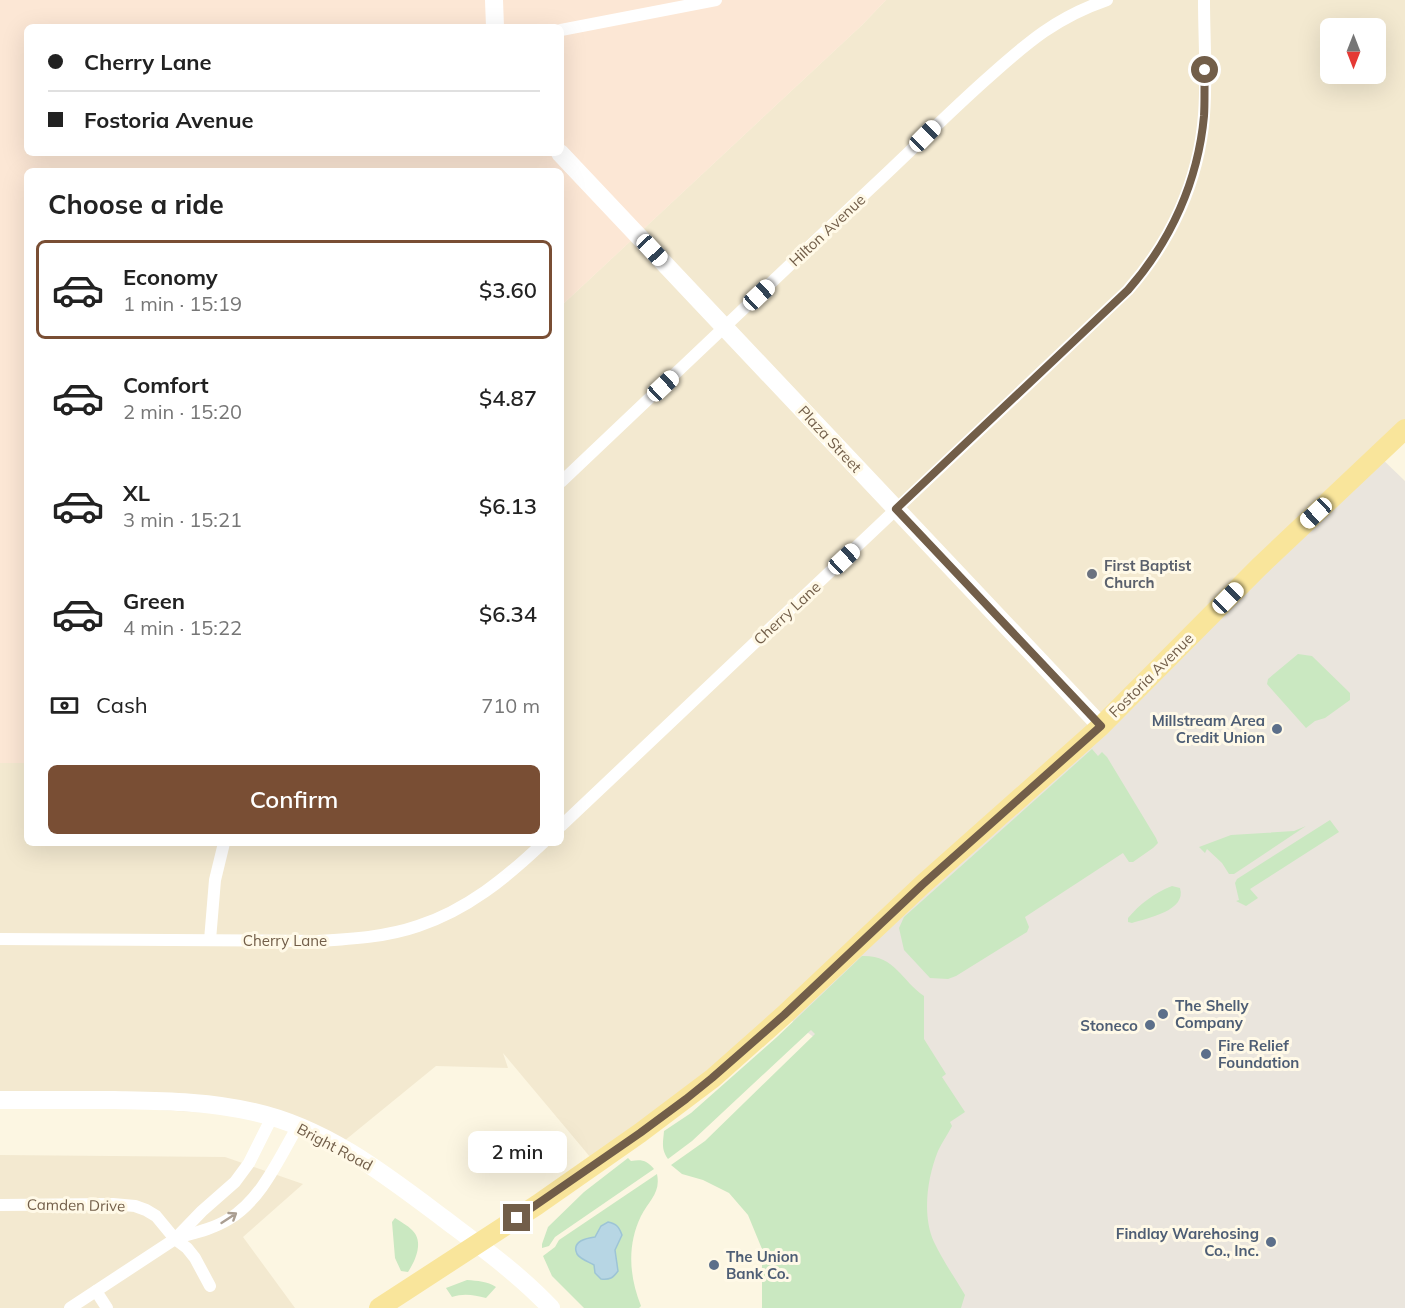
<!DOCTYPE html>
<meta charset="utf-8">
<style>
:root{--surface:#fff;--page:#f2f2f2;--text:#222;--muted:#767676;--line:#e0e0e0;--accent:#794e34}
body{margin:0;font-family:Mulish,sans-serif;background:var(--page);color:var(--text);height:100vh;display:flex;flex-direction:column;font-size:22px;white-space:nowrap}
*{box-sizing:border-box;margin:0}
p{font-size:20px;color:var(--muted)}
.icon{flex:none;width:33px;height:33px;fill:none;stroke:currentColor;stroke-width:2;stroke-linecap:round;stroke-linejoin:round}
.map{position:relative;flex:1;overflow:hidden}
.details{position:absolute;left:24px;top:168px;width:540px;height:678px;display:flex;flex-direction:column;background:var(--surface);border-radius:9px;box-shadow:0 6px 24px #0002}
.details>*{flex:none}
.banner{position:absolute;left:24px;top:24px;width:540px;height:132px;border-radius:9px;box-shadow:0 6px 24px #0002;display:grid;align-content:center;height:132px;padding:0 24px;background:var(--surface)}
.needle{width:39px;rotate:180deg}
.tools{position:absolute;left:1320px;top:18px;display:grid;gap:12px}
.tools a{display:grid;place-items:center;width:66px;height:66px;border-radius:9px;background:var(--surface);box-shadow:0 6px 24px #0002;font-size:30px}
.end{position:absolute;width:27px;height:27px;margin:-14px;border:8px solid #725e49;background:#fff;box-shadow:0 0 0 3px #fff}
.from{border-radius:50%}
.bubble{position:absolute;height:42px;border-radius:9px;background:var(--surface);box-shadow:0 6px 24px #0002;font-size:20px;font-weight:600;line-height:42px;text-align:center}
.car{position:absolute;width:18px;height:36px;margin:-18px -9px;border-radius:8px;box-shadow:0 0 4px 2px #0007;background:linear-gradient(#fff 24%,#345 0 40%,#fff 0 76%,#345 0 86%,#fff 0)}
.banner b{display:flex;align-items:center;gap:21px;height:57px;font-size:22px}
.banner b+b{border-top:2px solid var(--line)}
.banner i{width:15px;height:15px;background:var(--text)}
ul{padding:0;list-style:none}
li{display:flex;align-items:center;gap:18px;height:99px;margin:0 12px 9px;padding:0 12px;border:3px solid transparent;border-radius:9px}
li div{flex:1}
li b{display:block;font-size:22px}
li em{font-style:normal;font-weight:600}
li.active{border-color:var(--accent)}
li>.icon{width:54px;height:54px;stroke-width:1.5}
h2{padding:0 24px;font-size:27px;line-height:72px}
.pay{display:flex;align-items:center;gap:15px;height:66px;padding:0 24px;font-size:22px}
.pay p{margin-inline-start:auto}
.primary-button{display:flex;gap:12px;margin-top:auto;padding:12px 24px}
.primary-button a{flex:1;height:69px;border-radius:9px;background:var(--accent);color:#fff;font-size:24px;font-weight:600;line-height:69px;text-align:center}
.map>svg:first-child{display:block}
.residential{fill:#f3e9d0;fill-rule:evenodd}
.commercial{fill:#fce7d5;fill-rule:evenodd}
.industrial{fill:#eae5dd}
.green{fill:#cae8c1}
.water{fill:#b7d6e4;stroke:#9dc4d6;stroke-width:1.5}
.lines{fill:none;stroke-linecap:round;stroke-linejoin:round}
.street{stroke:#fff;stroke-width:12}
.secondary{stroke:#fff;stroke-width:18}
.primary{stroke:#f9e59b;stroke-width:20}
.oneway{stroke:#aa9e92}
.route{stroke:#725e49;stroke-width:8}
.worship-dot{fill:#6b7280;stroke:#fff9e7;stroke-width:2}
.service-dot{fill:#5c6f8a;stroke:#fff9e7;stroke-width:2}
.labels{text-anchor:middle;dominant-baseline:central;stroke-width:6;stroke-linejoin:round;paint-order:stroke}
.street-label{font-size:15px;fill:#725e49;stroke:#fff9e7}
.worship-label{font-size:15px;font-weight:bold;fill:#5b616d;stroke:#fff9e7;text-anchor:start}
.service-label{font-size:15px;font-weight:bold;fill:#4e5e75;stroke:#fff9e7;text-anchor:end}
</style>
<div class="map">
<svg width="1405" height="1308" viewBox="0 0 1405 1308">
<rect width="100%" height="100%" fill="#fcf6e2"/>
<g class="residential">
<path d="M886 0H1405V429L874 930 596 1164 503 1053 508 1068 436 1066 338 1146 272 1117 0 1100V763H27V843H561V306L862 25ZM1330 28H1376V74H1330Z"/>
<polygon points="0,1155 225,1157 303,1184 243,1237 295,1308 0,1308"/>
</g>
<path class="commercial" d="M0 0H886L862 25 561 306V171H27V763H0ZM27 27H561V153H27Z"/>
<polygon class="industrial" points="1378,455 1405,481 1405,1308 815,1308 815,1038 784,1015"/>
<g class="green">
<polygon points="1298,654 1312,656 1350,693 1350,700 1325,718 1315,721 1306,728 1267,684 1268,679"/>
<polygon points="1092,749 1098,756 1102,752 1107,757 1156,838 1158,843 1153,848 1133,862 1129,862 1123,853 1025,917 1029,927 1027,932 956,976 948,979 930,978 904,950 899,928 904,917"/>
<polygon points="1330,820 1339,832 1250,889 1258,898 1246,906 1236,901 1239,900 1235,883 1237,879"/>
<polygon points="1306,826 1234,874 1229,874 1222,863 1207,849 1205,853 1199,847 1231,835 1294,831"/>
<path d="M1172 886 1180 888C1187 911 1147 918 1132 923L1128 922V918C1140 904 1154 893 1172 886Z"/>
<path d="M862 956C895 955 901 980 924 996V1039L946 1074 942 1077 965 1112 950 1122 952 1126C948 1134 942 1142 938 1151 927 1178 922 1216 934 1242 943 1261 955 1278 965 1295L961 1308H762V1249L748 1215 729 1193 703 1180 682 1174 671 1165 705 1141 815 1034 811 1030 692 1141 668 1159C661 1149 663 1143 664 1131L691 1113 777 1037Z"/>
<path d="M628 1158 631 1161C641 1159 647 1160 654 1169L555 1237 549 1246 542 1248V1244L548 1227 584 1192Z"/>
<path d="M657 1174C661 1193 649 1200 641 1216 627 1245 629 1276 641 1306L639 1308H584L552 1276 543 1256 555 1247 559 1240Z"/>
<path d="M395 1218C401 1222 407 1225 412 1230 424 1241 416 1260 408 1272L401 1271 395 1258 392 1222Z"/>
<path d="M467 1280C478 1281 487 1281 496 1287L486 1298C474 1295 464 1293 452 1297L446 1288Z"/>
</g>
<path class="water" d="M608 1222C617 1224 619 1227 622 1235L615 1250 618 1271C613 1278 610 1280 601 1279L595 1273 594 1265C589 1262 580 1259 577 1254 571 1241 587 1238 595 1237L601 1226Z"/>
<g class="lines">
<g class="street">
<polyline points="561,30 716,0"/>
<path d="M561 482C664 384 768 286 871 188 911 151 949 112 990 76 1028 42 1057 17 1107 0"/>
<path d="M561 826 1128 290C1171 241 1199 181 1204 115 1207 77 1204 38 1204 0"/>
<path d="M0 939 318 941C352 939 386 937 418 926 467 910 506 878 543 843"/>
<polyline points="210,940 215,880 224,843"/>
<polyline points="0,1205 113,1204 135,1206 146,1210 156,1216 175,1239 187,1248 195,1258 210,1286"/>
<path d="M176 1238C194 1233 213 1229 229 1219 262 1199 279 1158 298 1126"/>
<polyline points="96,1291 107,1308"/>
<polyline points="70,1308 175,1239 202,1211 235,1182 249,1163 272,1117"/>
</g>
<g class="secondary">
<polyline points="494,0 495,27"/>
<polyline points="560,153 1101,726"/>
<path d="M0 1100C38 1100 76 1100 114 1100 161 1101 208 1101 254 1112 326 1128 386 1175 443 1218 480 1246 519 1274 551 1308"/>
</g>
<polyline class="primary" points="379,1308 537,1205 640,1133 713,1078 784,1015 922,885 1101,726 1259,567 1405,429"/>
</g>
<defs><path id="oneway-shaft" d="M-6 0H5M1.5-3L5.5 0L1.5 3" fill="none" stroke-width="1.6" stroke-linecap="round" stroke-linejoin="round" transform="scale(1.5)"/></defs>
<use class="oneway" href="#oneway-shaft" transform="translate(229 1218) rotate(-33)"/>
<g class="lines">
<path class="route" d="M517 1218 640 1133 686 1099 712 1078 784 1015 922 885 1101 726 896 509 1128 290C1171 241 1198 181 1204 116 1205 101 1204 85 1205 70"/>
</g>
<circle class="worship-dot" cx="1092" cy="574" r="6"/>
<g class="service-dot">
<circle cx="1277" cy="729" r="6"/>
<circle cx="1163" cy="1014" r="6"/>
<circle cx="1150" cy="1025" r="6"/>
<circle cx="1206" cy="1054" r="6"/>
<circle cx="1271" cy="1242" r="6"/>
<circle cx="714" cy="1265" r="6"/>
</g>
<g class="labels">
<g class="street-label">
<text transform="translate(827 230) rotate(-43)">Hilton Avenue</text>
<text transform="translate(830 439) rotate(47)">Plaza Street</text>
<text transform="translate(787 613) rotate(-43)">Cherry Lane</text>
<text transform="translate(1151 675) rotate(-45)">Fostoria Avenue</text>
<text x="285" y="940">Cherry Lane</text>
<text transform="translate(335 1147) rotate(28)">Bright Road</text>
<text transform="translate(76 1205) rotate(1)">Camden Drive</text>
</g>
<g class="worship-label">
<text x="1104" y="565">First Baptist<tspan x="1104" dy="17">Church</tspan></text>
</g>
<g class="service-label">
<text x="1265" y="720">Millstream Area<tspan x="1265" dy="17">Credit Union</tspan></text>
<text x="1175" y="1005" text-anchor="start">The Shelly<tspan x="1175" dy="17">Company</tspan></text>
<text x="1138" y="1025">Stoneco</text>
<text x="1218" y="1045" text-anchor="start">Fire Relief<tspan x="1218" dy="17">Foundation</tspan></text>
<text x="1259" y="1233">Findlay Warehosing<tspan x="1259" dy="17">Co., Inc.</tspan></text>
<text x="726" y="1256" text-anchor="start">The Union<tspan x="726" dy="17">Bank Co.</tspan></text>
</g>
</g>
</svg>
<div class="tools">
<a><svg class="needle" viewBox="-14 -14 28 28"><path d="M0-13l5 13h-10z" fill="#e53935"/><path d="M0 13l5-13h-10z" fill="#767676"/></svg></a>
</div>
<i class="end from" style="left:1205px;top:70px"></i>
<i class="end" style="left:517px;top:1218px"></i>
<div class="bubble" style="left:468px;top:1131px;width:99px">2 min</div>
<i class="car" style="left:925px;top:136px;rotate:45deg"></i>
<i class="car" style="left:652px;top:250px;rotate:137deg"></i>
<i class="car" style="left:759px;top:295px;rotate:47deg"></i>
<i class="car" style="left:663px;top:386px;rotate:47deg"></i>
<i class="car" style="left:1316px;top:513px;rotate:227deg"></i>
<i class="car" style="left:844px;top:559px;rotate:47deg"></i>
<i class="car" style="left:1228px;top:598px;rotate:45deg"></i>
<div class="banner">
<b><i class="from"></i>Cherry Lane</b>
<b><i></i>Fostoria Avenue</b>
</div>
<section class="details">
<h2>Choose a ride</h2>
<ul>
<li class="active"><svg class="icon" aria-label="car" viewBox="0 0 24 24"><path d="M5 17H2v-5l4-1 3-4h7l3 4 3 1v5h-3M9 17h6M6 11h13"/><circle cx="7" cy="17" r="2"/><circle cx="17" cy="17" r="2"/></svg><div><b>Economy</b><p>1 min · 15:19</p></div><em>$3.60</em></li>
<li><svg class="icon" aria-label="car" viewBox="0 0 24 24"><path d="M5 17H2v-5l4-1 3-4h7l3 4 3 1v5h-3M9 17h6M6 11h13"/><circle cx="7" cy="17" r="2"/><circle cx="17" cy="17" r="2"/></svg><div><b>Comfort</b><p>2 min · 15:20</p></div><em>$4.87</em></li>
<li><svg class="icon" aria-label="car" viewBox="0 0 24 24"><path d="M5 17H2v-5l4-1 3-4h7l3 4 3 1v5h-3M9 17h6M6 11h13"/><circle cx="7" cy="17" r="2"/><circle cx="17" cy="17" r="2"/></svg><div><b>XL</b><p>3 min · 15:21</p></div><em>$6.13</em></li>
<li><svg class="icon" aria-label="car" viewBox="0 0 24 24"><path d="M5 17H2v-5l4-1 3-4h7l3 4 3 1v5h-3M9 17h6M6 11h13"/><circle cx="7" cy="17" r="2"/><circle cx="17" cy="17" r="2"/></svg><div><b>Green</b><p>4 min · 15:22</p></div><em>$6.34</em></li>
</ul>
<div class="pay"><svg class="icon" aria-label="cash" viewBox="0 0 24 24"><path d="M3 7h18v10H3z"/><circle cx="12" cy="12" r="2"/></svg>Cash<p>710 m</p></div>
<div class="primary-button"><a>Confirm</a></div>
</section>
</div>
